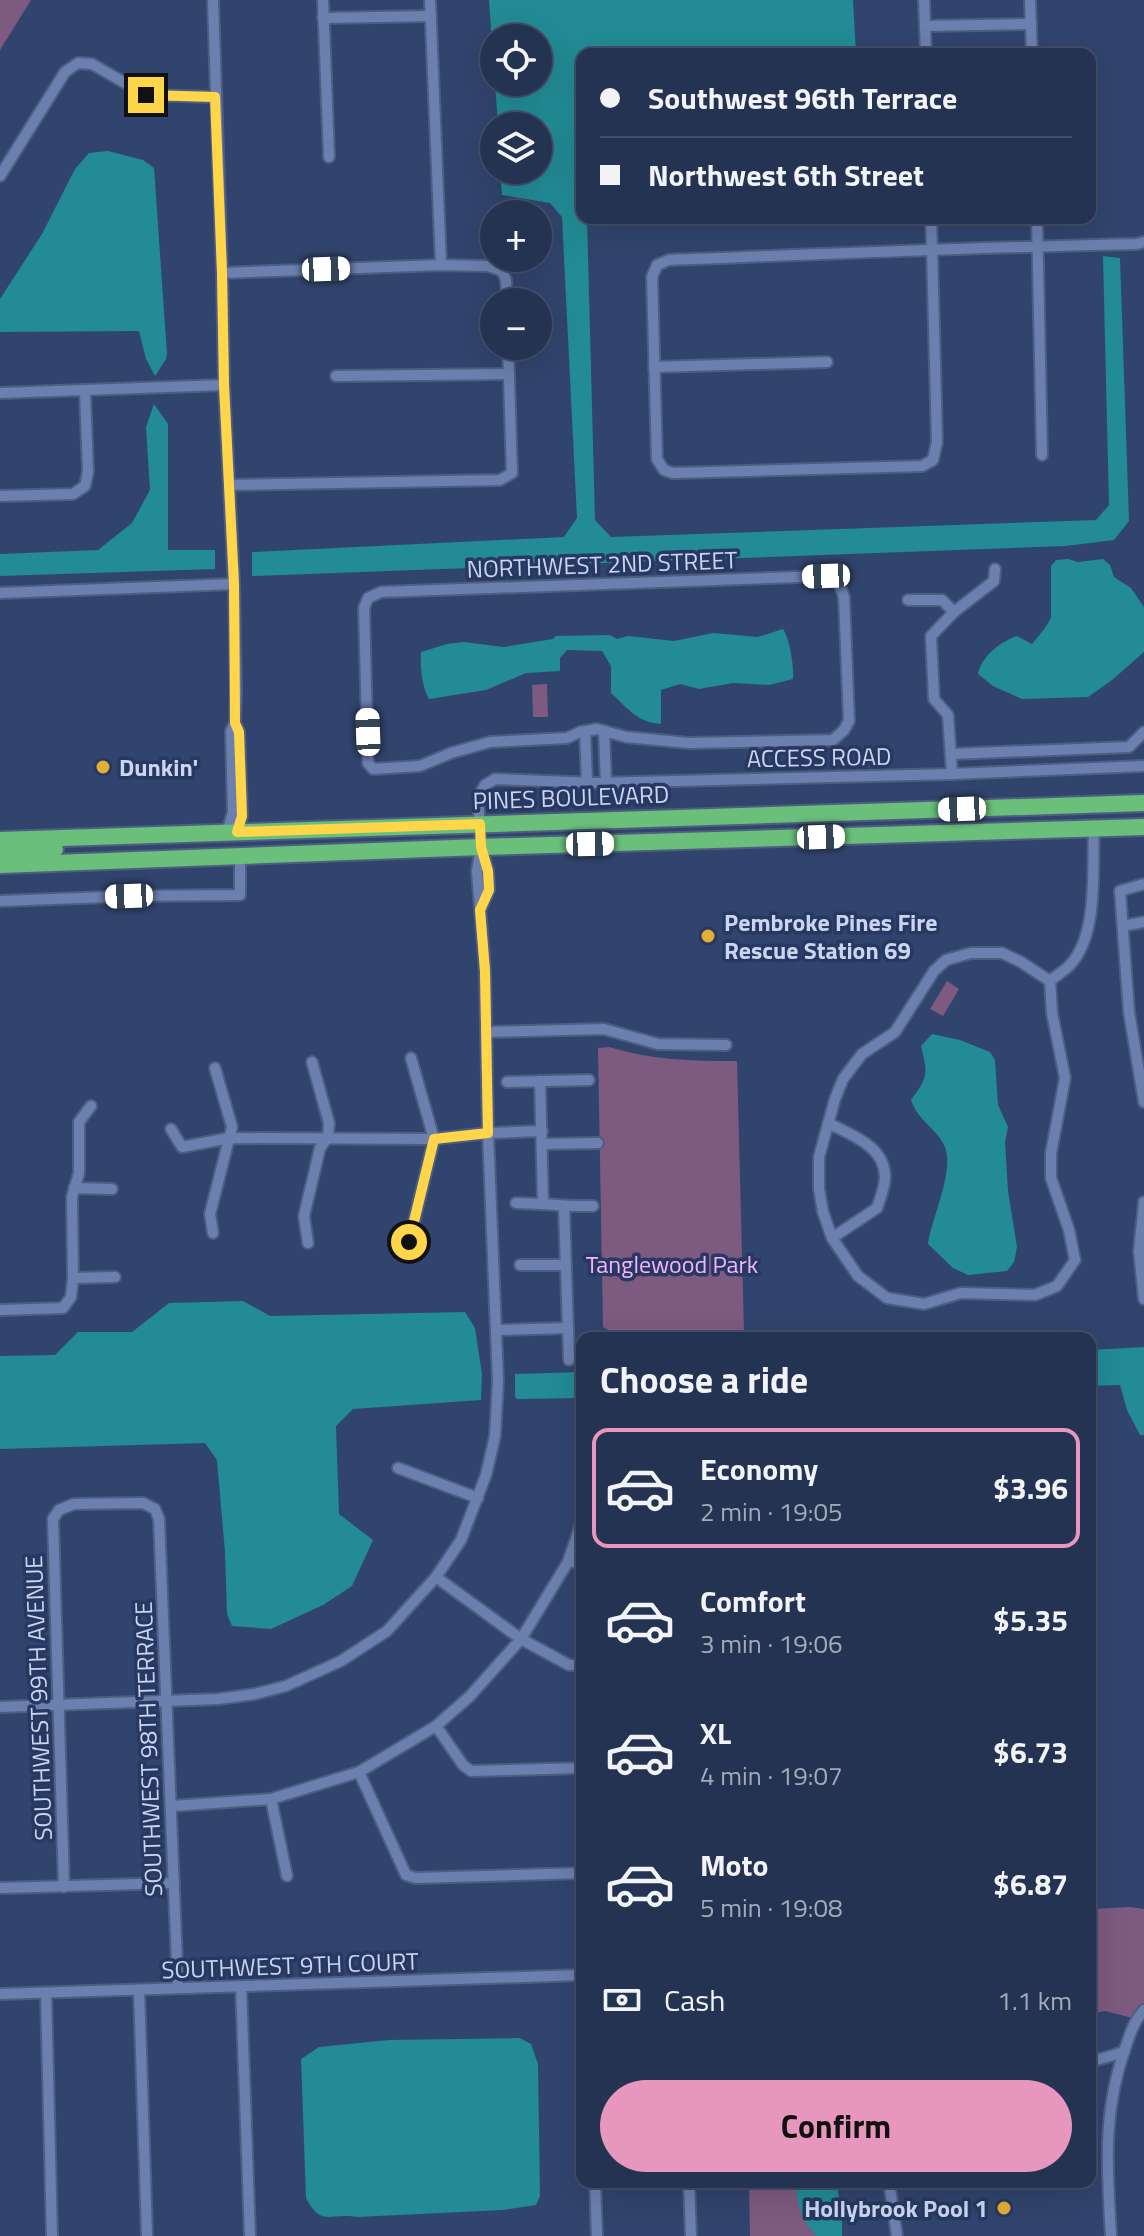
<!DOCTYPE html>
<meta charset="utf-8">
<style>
:root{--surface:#253352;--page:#313f5c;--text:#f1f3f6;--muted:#a3aab8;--line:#424e69;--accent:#e797bd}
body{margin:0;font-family:"Titillium Web",sans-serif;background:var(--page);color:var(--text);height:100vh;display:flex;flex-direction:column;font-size:30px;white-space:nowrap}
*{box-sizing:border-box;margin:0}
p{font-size:26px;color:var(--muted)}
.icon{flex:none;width:44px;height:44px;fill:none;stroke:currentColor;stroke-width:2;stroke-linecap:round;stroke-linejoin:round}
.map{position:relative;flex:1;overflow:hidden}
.side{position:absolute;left:576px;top:1332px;width:520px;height:856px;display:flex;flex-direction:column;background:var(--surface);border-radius:16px;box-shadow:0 8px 32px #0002,0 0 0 2px var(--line)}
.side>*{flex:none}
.banner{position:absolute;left:576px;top:48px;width:520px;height:176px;border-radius:16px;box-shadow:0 8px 32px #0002,0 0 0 2px var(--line);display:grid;align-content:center;height:176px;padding:0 24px;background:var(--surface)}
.fabs{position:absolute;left:480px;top:24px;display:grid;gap:16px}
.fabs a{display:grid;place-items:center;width:72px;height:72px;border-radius:50%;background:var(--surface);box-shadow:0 8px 32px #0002,0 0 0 2px var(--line);font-size:40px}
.end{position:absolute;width:36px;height:36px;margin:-18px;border:10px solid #ffd54a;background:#111;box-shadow:0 0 0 4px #111}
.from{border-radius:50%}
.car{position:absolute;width:24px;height:48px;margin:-24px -12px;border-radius:10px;box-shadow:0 0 6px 2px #0007;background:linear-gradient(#fff 24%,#345 0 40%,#fff 0 76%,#345 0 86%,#fff 0)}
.banner b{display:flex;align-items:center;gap:28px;height:76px;font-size:30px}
.banner b+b{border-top:2px solid var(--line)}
.banner i{width:20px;height:20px;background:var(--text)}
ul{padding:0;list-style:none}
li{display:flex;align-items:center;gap:24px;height:120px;margin:0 16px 12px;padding:0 8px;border:4px solid transparent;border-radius:16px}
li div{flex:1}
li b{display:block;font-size:30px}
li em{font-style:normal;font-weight:700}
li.current{border-color:var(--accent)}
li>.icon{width:72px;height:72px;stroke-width:1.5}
h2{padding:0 24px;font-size:36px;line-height:96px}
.pay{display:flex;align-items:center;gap:20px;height:88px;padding:0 24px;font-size:30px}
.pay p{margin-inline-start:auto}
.action{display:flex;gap:16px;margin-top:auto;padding:16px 24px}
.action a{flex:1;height:92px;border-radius:48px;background:var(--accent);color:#111;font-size:32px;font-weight:700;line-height:92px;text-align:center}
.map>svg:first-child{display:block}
.green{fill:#7d5a7f}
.water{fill:#228b95}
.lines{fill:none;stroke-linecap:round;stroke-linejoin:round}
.minor-casing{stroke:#4e5e80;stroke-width:14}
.trunk-casing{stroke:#4e5e80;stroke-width:20}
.minor{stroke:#6b80ae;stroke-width:10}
.trunk{stroke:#6abf7b;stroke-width:16}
.route{stroke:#ffd54a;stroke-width:10}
.poi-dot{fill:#e2af34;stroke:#273962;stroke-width:3}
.labels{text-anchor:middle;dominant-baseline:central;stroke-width:7;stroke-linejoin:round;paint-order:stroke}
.street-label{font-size:24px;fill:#cad6f0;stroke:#273962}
.poi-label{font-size:24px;font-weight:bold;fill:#cad6f0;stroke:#273962;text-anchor:start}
.park-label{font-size:24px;fill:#f7b3fb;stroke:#273962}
</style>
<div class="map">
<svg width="1144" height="2236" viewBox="0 0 1144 2236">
<rect width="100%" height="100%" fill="#31446d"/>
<g class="green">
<polygon points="0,0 31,0 0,50"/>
<polygon points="547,684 548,717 533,717 532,685"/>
<polygon points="947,981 959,989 943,1016 930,1009"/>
<path d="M609 1047C651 1060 693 1061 737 1061L744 1332 736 1335 615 1334 603 1327 598 1048Z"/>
<polygon points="1130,1907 1144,1909 1144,2021 1105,2011 1090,2014 1090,1909"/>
<polygon points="749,2182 836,2182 842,2214 842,2236 750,2236"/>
</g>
<g class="water">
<polygon points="489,0 853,0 856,54 582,54 582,218 587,218 595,520 611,537 1096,520 1109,505 1103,256 1120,258 1129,521 1114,540 1066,546 252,576 252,552 564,537 577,518 562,217 550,203 502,195 500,170 538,170 538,126 498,126 495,82 538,82 538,38 494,38 494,72"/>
<polygon points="108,151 143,160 154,168 167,354 166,359 155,376 146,359 139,331 0,332 0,299 42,234 75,169 89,153"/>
<polygon points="154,404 168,424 168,550 215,550 215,569 0,576 0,554 98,550 132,523 150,490 146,427"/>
<path d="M1068 559 1078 562 1103 559 1110 565 1114 577 1131 588 1144 607V652L1112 680 1088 697 1022 699 993 686 978 674C981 657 1001 641 1017 636L1032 644 1045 628 1051 618V566L1056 560Z"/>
<path d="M783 629C790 639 794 666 793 679L769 685 733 683 699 689 680 684 661 690V724C636 722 628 708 611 693V666L602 651 567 650 560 658V671L526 673 486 690 429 699C422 688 420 665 421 652L447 644 464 642 504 647 553 639 556 636 610 635 617 639 628 636 674 641 713 633 758 637Z"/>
<path d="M932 1034 960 1040 990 1052 995 1060 998 1105 1008 1127 1005 1142 1008 1191 1017 1247 1014 1262 1007 1271 968 1275 953 1268 928 1244C931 1219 956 1169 944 1145 936 1128 918 1121 911 1100 928 1077 928 1074 921 1046Z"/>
<polygon points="243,1301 270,1316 465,1312 475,1328 482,1374 481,1400 353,1409 336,1426 339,1514 373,1540 352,1586 323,1605 271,1629 232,1626 227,1614 225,1552 217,1460 205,1443 0,1449 0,1356 55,1355 78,1332 132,1332 169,1303"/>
<polygon points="615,1334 736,1335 738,1338 612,1338"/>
<polygon points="1144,1347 1144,1435 1140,1435 1127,1410 1120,1385 1090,1386 1090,1350"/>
<polygon points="582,1372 582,1398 517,1399 515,1397 515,1374"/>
<path d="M520 2038 531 2044 538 2064 540 2196 536 2205 503 2210 357 2217C330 2212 322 2228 306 2198L301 2059 319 2047 389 2040Z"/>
<path d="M796 2182H836L842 2214V2236H817C799 2217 798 2208 796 2182Z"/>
</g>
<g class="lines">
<g class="minor-casing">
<g id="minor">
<polyline points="213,0 222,273 224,385 234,584 236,690 235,723 231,731 233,812 227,833"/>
<polyline points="323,0 329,157"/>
<polyline points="430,0 441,265"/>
<polyline points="924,0 926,54"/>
<polyline points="1030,0 1032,54"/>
<polyline points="323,18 431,16"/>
<polyline points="925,26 1031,24"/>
<polyline points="0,176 65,72 78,63 92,64 146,95 215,97"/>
<path d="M931 218 932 250 937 442 933 460 922 466 673 473 664 470 657 459 652 277 657 265 669 260C825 254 981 247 1137 244L1144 242"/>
<polyline points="1037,218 1042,455"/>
<polyline points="222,273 441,265 488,266 502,271 506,280 507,302"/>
<polyline points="654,367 827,362"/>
<polyline points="336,376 509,374"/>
<polyline points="0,393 224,385"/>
<polyline points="229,485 500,480 512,473 508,346"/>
<polyline points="0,496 73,494 85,486 88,472 85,391"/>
<polygon points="826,576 838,581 844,597 849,721 844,730 833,740 689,743 626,737 597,729 580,732 567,738 490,742 451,753 420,766 373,769 368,763 364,608 368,598 381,592"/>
<polyline points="0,593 234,584"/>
<polyline points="908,600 942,600 954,612"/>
<polyline points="235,723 239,732 242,816 237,832"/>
<polyline points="585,731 587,783"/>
<polyline points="604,731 606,783"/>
<polyline points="951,754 1129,747 1144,732"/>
<polyline points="952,774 948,715 934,699 931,636 954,612 994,581 995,569"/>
<polyline points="1144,884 1120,891 1129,1012 1144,1102"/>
<polyline points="0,901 134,896 240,895 240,856"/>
<polyline points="481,908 489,890 488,871 481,847 478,798 485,785 495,779 596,783 952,774 1144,766"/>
<polyline points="1123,926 1144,922"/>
<path d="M1050 981 1021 962 1002 953H971L946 960 934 971 895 1032 862 1054 843 1079 835 1099 819 1157V1189L823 1212 832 1238 858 1276 887 1298 924 1304 961 1293 1035 1295 1057 1286 1075 1260 1069 1230 1051 1178V1153L1065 1078 1052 1013 1050 981C1057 975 1064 971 1070 965 1099 934 1092 868 1094 829"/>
<polyline points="486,1032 604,1029 658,1044 726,1045"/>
<polyline points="540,1081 543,1203"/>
<polyline points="507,1082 589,1080"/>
<path d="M828 1123C851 1135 885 1146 885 1177 885 1187 880 1199 877 1208L832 1238"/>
<polyline points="171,1129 182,1147 229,1138 434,1139 488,1133 542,1131"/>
<polyline points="542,1144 598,1143"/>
<polyline points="74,1188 112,1189"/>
<polyline points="1144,1202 1139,1251 1144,1299"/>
<path d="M516 1203C542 1203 567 1207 593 1206"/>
<polyline points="564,1207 569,1360"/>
<polyline points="213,1233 210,1214 232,1127 215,1068"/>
<polyline points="409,1242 434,1139 411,1058"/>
<polyline points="308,1243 304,1216 320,1148 328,1137 329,1123 312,1062"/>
<polyline points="520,1265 566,1265"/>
<polyline points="73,1278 115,1277"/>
<polyline points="0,1310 63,1308 71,1297 73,1278 72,1197 79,1173 79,1122 91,1106"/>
<polyline points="497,1330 568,1328"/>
<polyline points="398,1468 478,1498"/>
<polyline points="568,1562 582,1561"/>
<polyline points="436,1577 521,1639 569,1665 582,1665"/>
<polyline points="0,1707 218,1699 255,1694 286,1686 341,1661 387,1631 436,1577 461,1540 486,1475 495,1436 498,1381 488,1133 485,971 477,871 481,847"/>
<polyline points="436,1726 463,1765 471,1771 582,1768"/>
<polyline points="359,1772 406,1875 416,1878 582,1873"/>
<polyline points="271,1799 287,1876"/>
<polyline points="172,1806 271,1799 359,1772 436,1726 470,1696 521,1639 568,1562 582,1521"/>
<polyline points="64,1887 53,1519 59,1510 74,1504 143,1503 155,1509 159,1519 178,1988"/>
<polyline points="0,1888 174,1883"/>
<polyline points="241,1986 250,2236"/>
<polyline points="139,1990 147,2236"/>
<polyline points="46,1993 52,2236"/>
<polyline points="0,1994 582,1975"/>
<polyline points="1090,2062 1124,2052"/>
<polyline points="595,2182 597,2236"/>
<polyline points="689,2182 691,2236"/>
<polyline points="889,2182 897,2236"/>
<path d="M1111 2236C1107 2167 1102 2110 1127 2043 1131 2031 1135 2020 1144 2010"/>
</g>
</g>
<g class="trunk-casing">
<g id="trunk">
<polyline points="0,840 1144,803"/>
<polyline points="0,852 55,849"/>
<polyline points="0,865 481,847 1144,827"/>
</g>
</g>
<use href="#minor" class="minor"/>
<use href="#trunk" class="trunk"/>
</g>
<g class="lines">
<polyline class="route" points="146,95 215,97 222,273 224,385 234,584 235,723 239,732 242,816 237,832 480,824 481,847 488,871 489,890 480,910 485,971 488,1133 434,1139 409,1242"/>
</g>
<g class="poi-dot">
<circle cx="103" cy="767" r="8"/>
<circle cx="708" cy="936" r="8"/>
<circle cx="1004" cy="2208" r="8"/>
</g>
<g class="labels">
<g class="street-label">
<text transform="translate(602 564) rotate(-2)">NORTHWEST 2ND STREET</text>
<text transform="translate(819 757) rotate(-1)">ACCESS ROAD</text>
<text transform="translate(571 797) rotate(-2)">PINES BOULEVARD</text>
<text transform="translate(38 1698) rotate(-92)">SOUTHWEST 99TH AVENUE</text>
<text transform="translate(148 1749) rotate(-92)">SOUTHWEST 98TH TERRACE</text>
<text transform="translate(290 1965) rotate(-2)">SOUTHWEST 9TH COURT</text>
</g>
<g class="poi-label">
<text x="119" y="767">Dunkin'</text>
<text x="724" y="922">Pembroke Pines Fire<tspan x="724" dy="28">Rescue Station 69</tspan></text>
<text x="988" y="2208" text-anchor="end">Hollybrook Pool 1</text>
</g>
<g class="park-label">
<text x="672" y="1264">Tanglewood Park</text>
</g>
</g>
</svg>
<div class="fabs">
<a><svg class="icon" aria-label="locate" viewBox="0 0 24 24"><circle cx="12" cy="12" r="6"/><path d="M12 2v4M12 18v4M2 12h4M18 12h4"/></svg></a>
<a><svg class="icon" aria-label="layers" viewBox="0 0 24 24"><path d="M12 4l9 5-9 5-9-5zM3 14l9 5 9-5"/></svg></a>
<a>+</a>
<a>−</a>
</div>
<i class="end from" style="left:409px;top:1242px"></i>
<i class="end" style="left:146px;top:95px"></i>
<i class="car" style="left:326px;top:269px;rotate:88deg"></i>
<i class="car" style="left:826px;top:576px;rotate:268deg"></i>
<i class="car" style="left:368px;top:732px;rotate:358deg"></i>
<i class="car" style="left:962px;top:809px;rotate:268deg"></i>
<i class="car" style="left:821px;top:837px;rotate:88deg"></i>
<i class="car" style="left:590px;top:844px;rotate:89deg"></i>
<i class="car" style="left:129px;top:896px;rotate:268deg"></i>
<div class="banner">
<b><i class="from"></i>Southwest 96th Terrace</b>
<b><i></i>Northwest 6th Street</b>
</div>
<section class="side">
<h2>Choose a ride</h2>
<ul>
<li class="current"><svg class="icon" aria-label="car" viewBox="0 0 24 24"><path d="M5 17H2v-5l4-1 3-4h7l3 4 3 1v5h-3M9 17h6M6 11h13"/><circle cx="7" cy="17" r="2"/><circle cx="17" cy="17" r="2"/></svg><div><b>Economy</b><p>2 min · 19:05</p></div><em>$3.96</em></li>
<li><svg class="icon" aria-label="car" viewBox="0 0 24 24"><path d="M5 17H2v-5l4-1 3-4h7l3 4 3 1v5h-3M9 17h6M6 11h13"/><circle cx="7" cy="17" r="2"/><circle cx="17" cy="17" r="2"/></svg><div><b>Comfort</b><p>3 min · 19:06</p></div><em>$5.35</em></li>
<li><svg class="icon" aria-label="car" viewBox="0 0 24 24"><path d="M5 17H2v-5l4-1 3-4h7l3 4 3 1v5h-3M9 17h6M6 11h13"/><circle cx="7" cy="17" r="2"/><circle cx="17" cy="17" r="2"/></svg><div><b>XL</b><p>4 min · 19:07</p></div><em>$6.73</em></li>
<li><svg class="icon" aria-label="car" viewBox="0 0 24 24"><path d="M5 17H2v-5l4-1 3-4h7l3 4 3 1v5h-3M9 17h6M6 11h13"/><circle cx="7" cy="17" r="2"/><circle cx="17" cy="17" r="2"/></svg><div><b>Moto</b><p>5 min · 19:08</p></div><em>$6.87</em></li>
</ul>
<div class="pay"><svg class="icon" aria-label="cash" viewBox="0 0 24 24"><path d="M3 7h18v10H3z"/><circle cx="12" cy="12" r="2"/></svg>Cash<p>1.1 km</p></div>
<div class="action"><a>Confirm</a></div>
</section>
</div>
